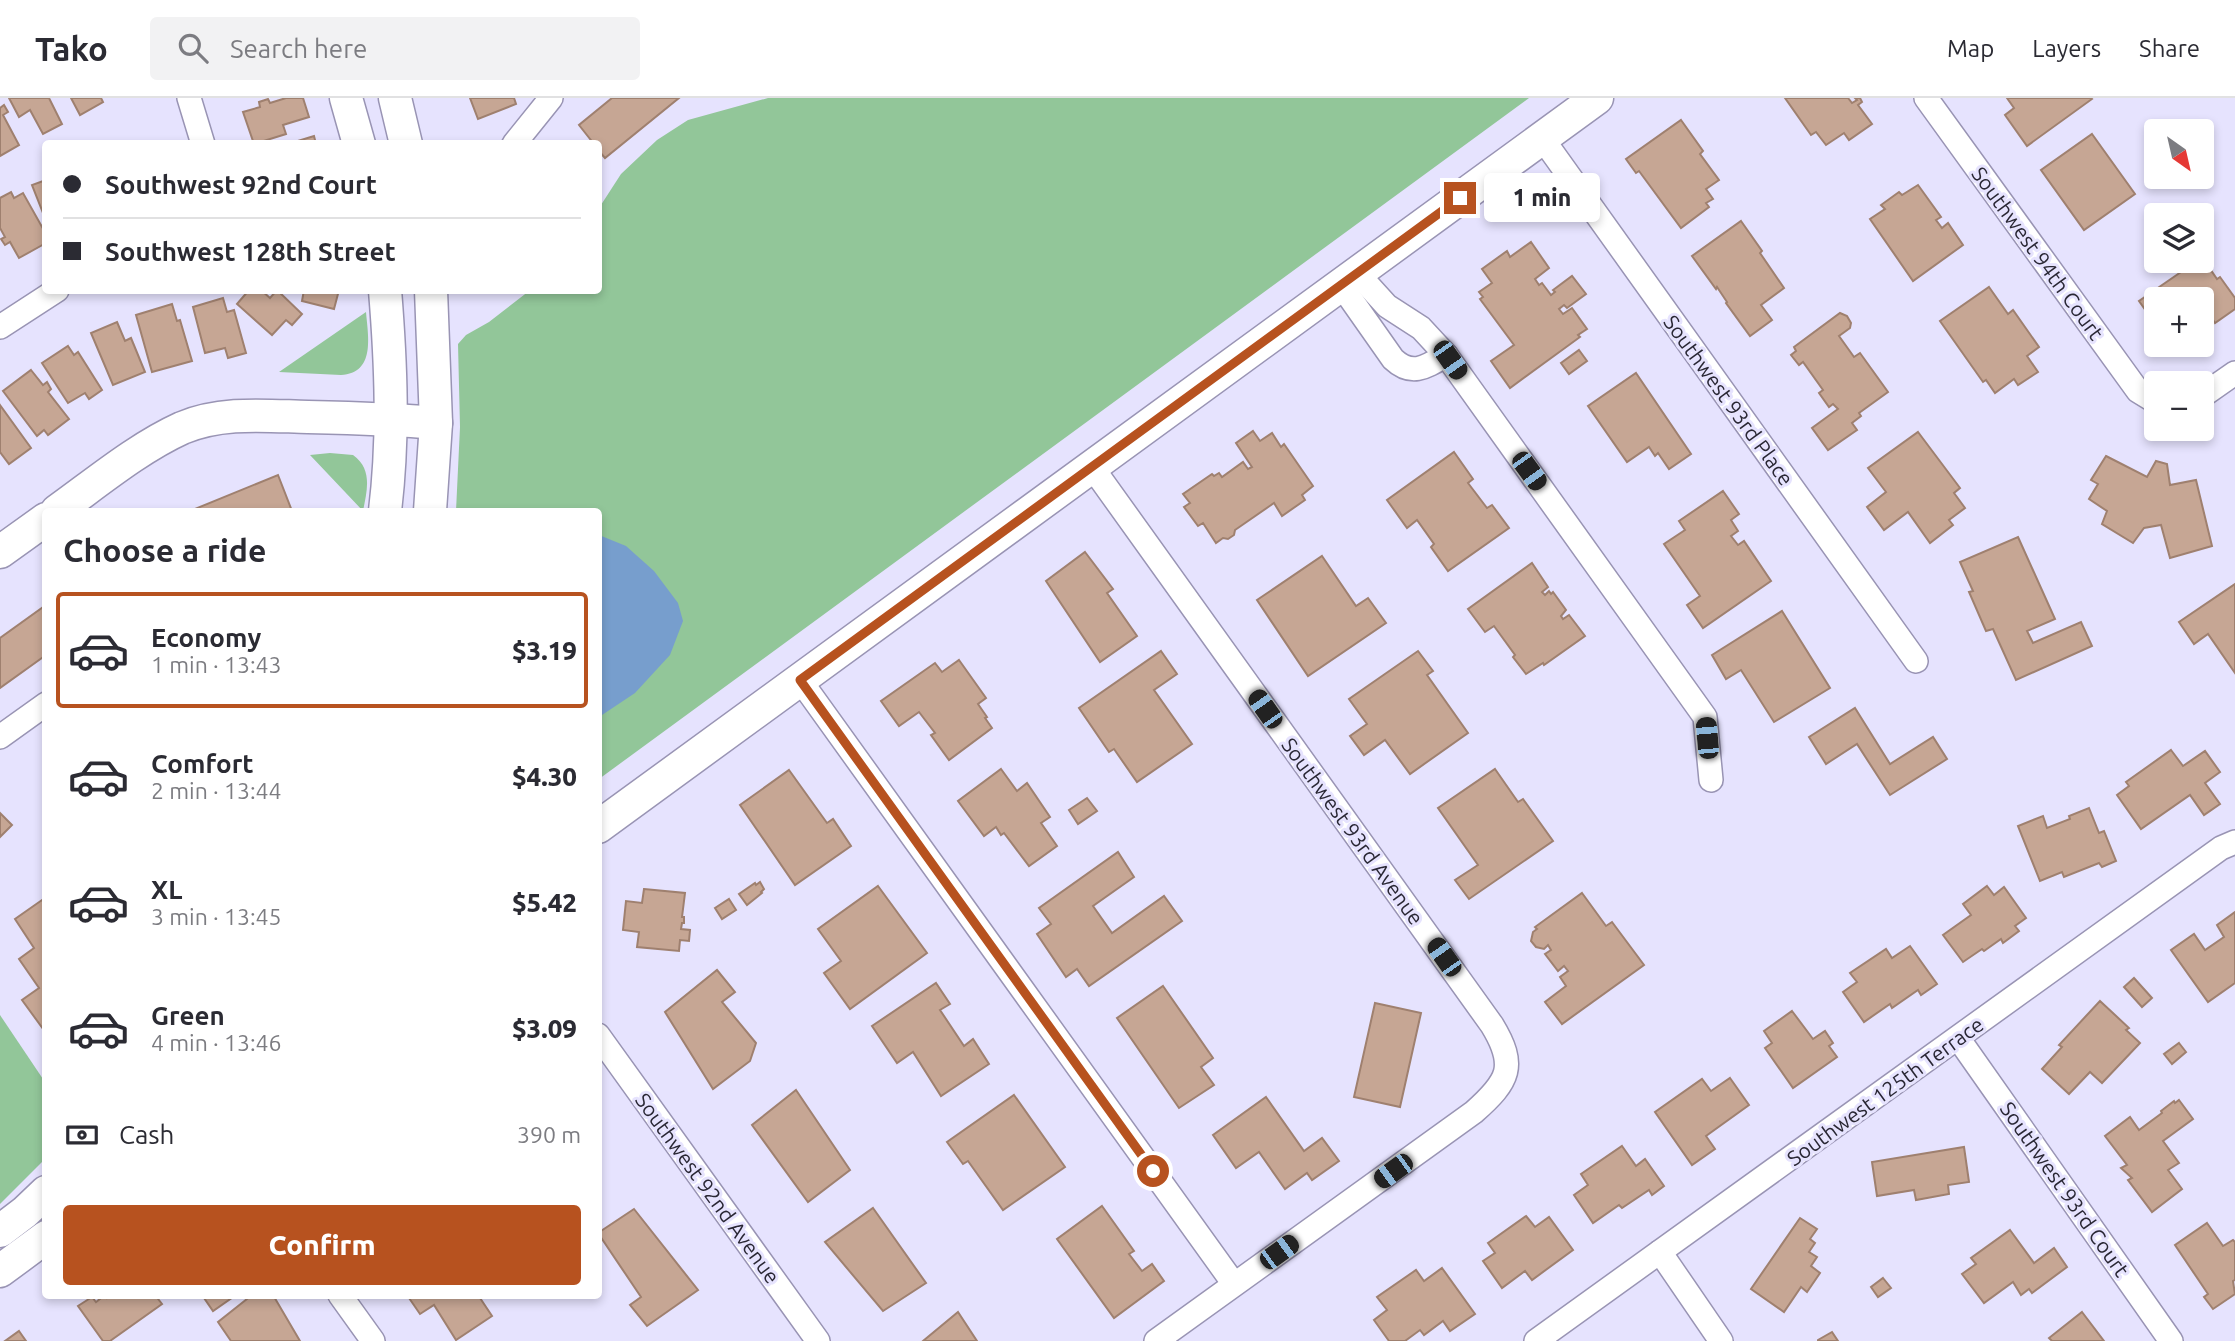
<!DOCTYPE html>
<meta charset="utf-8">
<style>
:root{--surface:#fff;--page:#f2f2f3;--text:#2b2b33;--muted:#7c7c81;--line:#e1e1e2;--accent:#b7521f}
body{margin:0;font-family:Ubuntu,sans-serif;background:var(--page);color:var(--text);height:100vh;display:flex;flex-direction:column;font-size:26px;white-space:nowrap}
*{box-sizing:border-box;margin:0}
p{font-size:23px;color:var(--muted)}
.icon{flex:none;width:38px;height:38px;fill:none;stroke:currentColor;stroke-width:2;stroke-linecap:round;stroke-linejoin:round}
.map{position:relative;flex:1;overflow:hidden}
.sheet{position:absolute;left:42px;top:410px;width:560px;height:791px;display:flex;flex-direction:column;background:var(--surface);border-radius:7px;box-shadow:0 4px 10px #0003}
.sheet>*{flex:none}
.top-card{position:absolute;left:42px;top:42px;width:560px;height:154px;border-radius:7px;box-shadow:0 4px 10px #0003;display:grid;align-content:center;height:154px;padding:0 21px;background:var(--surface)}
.needle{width:46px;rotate:146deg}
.tools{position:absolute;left:2144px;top:21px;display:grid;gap:14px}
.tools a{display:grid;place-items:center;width:70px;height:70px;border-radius:7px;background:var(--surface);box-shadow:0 4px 10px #0003;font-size:35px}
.end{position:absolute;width:32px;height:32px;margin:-16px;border:9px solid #b7521f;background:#fff;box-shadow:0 0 0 4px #fff}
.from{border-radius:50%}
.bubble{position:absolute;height:49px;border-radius:7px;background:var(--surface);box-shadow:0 4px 10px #0003;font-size:23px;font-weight:800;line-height:49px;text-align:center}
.car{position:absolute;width:21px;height:42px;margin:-21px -10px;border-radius:9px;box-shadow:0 0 5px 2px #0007;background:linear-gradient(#222 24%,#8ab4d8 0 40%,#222 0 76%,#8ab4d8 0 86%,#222 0)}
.top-card b{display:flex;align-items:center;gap:24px;height:66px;font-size:26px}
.top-card b+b{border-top:2px solid var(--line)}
.top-card i{width:18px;height:18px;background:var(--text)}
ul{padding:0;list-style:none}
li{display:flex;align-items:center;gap:21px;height:116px;margin:0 14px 10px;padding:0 7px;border:4px solid transparent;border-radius:7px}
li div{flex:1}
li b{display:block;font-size:26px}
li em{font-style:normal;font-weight:800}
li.selected{border-color:var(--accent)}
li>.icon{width:63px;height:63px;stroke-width:1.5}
h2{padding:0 21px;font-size:32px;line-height:84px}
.pay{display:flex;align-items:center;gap:18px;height:77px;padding:0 21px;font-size:26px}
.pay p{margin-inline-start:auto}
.button{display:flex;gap:14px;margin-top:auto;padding:14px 21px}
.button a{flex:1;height:80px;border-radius:7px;background:var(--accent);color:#fff;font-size:28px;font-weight:800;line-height:80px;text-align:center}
header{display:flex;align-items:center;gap:42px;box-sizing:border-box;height:98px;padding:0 35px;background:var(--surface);border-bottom:2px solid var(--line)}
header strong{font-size:33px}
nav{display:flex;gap:38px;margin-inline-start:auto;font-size:24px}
.search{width:490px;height:63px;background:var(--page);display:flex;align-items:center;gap:18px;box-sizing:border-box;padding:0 24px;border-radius:7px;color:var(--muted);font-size:26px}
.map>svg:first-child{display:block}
.green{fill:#92c699}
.water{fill:#779ecd}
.building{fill:#c6a694;stroke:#9f806f;stroke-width:2}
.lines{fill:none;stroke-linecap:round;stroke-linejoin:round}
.street-casing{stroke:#9994b4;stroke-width:26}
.secondary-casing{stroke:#9994b4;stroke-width:35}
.street{stroke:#fff;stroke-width:23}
.secondary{stroke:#fff;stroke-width:32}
.route{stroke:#b7521f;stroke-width:9}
.labels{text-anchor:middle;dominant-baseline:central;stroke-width:6;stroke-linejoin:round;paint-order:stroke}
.street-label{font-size:21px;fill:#292734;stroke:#e6e3fe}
</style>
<header>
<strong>Tako</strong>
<div class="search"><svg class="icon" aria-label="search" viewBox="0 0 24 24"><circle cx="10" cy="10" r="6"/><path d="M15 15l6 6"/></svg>Search here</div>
<nav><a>Map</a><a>Layers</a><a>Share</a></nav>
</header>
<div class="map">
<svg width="2235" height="1243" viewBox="0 0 2235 1243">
<rect width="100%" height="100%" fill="#e6e3fe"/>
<g class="green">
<polygon points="768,0 1529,0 599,681 598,413 456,413 460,329 458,246 466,237 489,224 529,193 598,192 599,110 621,76 657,42 688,22"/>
<path d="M366 214C368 238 376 275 341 277L279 274Z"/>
<path d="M330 355 353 357C373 371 367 393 363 413L310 357Z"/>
<polygon points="0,917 45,984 45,1061 0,1106"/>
</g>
<polygon class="water" points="599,437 626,448 654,473 678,505 683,523 670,557 635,595 599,619"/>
<g class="building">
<polygon points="9,0 49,0 62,26 43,36 30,12 19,19"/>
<polygon points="71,0 101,0 103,4 80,17"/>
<polygon points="286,0 303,0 309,19 283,27 286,36 254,46 243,14 260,9 259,4 268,1 270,5"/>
<polygon points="470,0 514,0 516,6 478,21"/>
<polygon points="612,0 679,0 605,60 598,52 598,46 594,46 579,27"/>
<polygon points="1785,0 1848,0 1852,5 1857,2 1855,0 1860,0 1862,4 1858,7 1872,26 1849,42 1844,35 1826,47 1816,34 1811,37"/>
<polygon points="2007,0 2091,0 2092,1 2027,48 2005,17 2014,10"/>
<polygon points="4,7 8,14 3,17 19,47 0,58 0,10"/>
<polygon points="1681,22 1703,53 1700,56 1719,82 1706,91 1713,101 1706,105 1709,109 1681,130 1639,73 1636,75 1626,61"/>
<polygon points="2092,36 2135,96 2084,132 2041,72"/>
<polygon points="314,38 316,46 288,46"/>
<polygon points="46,82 46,120 45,120 32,87"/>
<polygon points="1918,87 1941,119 1936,122 1942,130 1948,125 1963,147 1913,183 1870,121 1885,111 1881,107 1899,94 1902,97"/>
<polygon points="11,94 14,100 23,95 46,136 46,145 19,160 10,144 5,147 1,141 5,139 0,130 0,100"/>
<polygon points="1741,123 1762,153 1760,155 1784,190 1761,207 1772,222 1750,238 1726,205 1727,204 1717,189 1716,191 1692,158"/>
<polygon points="1531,144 1549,170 1535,181 1539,187 1542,185 1551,197 1555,194 1553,192 1572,178 1586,196 1567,210 1564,207 1559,211 1563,216 1572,210 1587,231 1578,237 1580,239 1510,290 1491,263 1514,247 1480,201 1483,199 1479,194 1492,185 1482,171 1507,153 1510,159"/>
<polygon points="2202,159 2217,181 2220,179 2235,200 2235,211 2215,225 2213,222 2202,230 2202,201 2156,201 2156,227 2139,203 2197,163 2202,163"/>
<polygon points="1989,189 2008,216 2013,212 2039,249 2027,258 2038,274 2018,287 2014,281 1995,295 1986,282 1983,284 1940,223"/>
<polygon points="249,192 261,192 270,200 277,192 302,216 292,227 286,222 272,237 237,206"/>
<polygon points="304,192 339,192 334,211 302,203"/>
<polygon points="223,200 227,214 234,212 246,255 228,260 225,250 205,255 193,209"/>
<polygon points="172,206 177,223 180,222 192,263 152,274 136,217"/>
<polygon points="1840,215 1847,218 1851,225 1850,230 1839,238 1854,259 1860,255 1888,294 1859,315 1861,318 1852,325 1857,332 1828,352 1812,330 1838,311 1833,306 1829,309 1819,295 1823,292 1803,264 1799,267 1791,257 1796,253 1794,249"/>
<polygon points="117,224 125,243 131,240 145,274 113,287 91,235"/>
<polygon points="2170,247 2187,247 2175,255"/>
<polygon points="68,248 74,257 78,254 102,292 89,301 85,295 68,305 42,265"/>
<polygon points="1579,252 1587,263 1569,276 1561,265"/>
<polygon points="31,272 43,287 47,284 51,291 48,294 69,321 48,337 44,332 37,338 3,293"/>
<polygon points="1636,275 1691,356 1669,371 1658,355 1655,358 1649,349 1627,364 1588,308"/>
<polygon points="0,307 31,350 9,366 0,354"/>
<polygon points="1253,333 1260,343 1272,335 1281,349 1284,346 1313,388 1302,397 1305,402 1282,418 1274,405 1235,432 1234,437 1228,441 1223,440 1216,445 1203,425 1198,428 1184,409 1190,405 1183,396 1212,376 1214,378 1219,375 1222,379 1243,364 1248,371 1252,369 1236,345"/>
<polygon points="1918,334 1960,390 1954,395 1965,410 1949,422 1953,427 1930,445 1908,414 1884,432 1867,409 1886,394 1868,370"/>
<polygon points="1454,354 1473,381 1468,385 1487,410 1492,407 1509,430 1448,473 1431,449 1434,446 1417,422 1407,430 1387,402"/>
<polygon points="2106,358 2147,379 2156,363 2167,366 2170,387 2196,382 2212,448 2170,460 2161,427 2144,430 2133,445 2102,426 2107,413 2089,401 2098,386 2091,382"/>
<polygon points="278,377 292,413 190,413"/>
<polygon points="1723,393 1739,416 1731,422 1738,433 1731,438 1738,447 1744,443 1771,483 1703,530 1687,507 1700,498 1664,446 1685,432 1679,423"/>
<polygon points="2018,439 2055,521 2027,533 2033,545 2081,524 2092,548 2016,582 1993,531 1986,533 1969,494 1973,493 1960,464"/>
<polygon points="1085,454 1113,491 1107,495 1137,538 1100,564 1046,483"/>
<polygon points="1322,458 1356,508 1368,500 1386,525 1308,578 1257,502"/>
<polygon points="1532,465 1548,489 1542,494 1545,497 1549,493 1551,496 1553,494 1566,512 1561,518 1563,521 1569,517 1585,538 1544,567 1543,565 1526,576 1513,559 1515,557 1494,528 1485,534 1468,511"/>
<polygon points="2235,486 2235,575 2208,536 2194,546 2179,524"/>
<polygon points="46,507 46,557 0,590 0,540"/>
<polygon points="1782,513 1830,590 1774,624 1741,572 1726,581 1712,557"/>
<polygon points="1161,553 1177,576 1154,592 1192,646 1137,684 1114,651 1109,654 1079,610"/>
<polygon points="1418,553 1433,573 1427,577 1468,635 1410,676 1385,642 1364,657 1350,638 1367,626 1349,601"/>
<polygon points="959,562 986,600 978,606 987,619 985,620 992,630 949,662 931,637 935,635 919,614 899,628 881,603 935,565 942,574"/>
<polygon points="1855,610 1890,666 1933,639 1947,661 1890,697 1857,646 1826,666 1809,639"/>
<polygon points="2171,652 2183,668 2205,653 2220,674 2205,685 2220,706 2204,717 2190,697 2141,731 2117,697 2129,688 2126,684"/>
<polygon points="1001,671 1017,693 1027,685 1050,719 1041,725 1057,748 1029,768 1004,735 1001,737 996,729 984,738 958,703"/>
<polygon points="1495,671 1518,704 1523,701 1553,743 1469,801 1455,782 1478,767 1438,710"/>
<polygon points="789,672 827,725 833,721 851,748 795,787 740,707"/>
<polygon points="1087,700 1097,713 1078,726 1069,712"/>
<polygon points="2089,710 2099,735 2104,733 2116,763 2102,769 2099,765 2064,779 2062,774 2040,783 2018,728 2043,718 2047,730 2070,721 2069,718"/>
<polygon points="0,715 12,727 0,739"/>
<polygon points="1118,754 1134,779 1093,808 1112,835 1164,798 1182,823 1089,888 1077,871 1066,879 1037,836 1051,826 1039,810"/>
<polygon points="760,784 764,791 761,794 762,795 747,807 739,796 755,785 756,787"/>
<polygon points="878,788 927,855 850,911 824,875 841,863 818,831"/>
<polygon points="1987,788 1994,797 2004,789 2026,820 2015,828 2019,833 2003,845 2001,841 1984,853 1982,851 1963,864 1943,837 1971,817 1963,806"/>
<polygon points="644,791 685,795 682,819 684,819 684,825 682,825 681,831 690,832 689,843 680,842 679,853 637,849 639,834 623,832 626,803 642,805"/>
<polygon points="1582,795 1606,828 1612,824 1644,867 1562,926 1545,904 1566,888 1560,879 1568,873 1564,868 1558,873 1545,856 1551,852 1548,847 1544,851 1536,849 1531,843 1533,834 1537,831 1535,829"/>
<polygon points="729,801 736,812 722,821 715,810"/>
<polygon points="42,802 46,807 46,935 22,902 39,890 19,861 34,850 15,821"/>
<polygon points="2235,814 2235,885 2208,904 2171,852 2194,836 2205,852 2224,839 2217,827"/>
<polygon points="1910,848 1937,886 1921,897 1918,892 1892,910 1890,906 1864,924 1843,894 1857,884 1850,875 1886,851 1892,860"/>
<polygon points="717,872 735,894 722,904 756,945 750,963 713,991 665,914"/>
<polygon points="2134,880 2152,900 2142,909 2124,889"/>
<polygon points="936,885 950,906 940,912 964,948 973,941 989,966 941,998 913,954 897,965 872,928"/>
<polygon points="1163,888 1213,960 1201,969 1214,987 1179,1010 1117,920"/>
<polygon points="2100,903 2129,930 2126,932 2140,945 2102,985 2090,974 2069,996 2042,971 2062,949 2059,947"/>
<polygon points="1375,905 1421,915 1400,1009 1354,999"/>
<polygon points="1792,913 1813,941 1825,933 1833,945 1829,948 1837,959 1793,990 1765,950 1772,945 1764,933"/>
<polygon points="2179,945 2186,954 2172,966 2164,956"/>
<polygon points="1730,980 1749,1007 1706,1038 1715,1051 1692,1067 1655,1014 1702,981 1711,993"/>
<polygon points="796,992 850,1072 808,1104 752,1027"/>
<polygon points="1014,997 1065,1069 1003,1112 968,1063 963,1066 947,1044"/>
<polygon points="1266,999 1304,1053 1322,1040 1339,1063 1312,1082 1307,1075 1285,1091 1259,1054 1236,1070 1213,1037"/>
<polygon points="2179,1002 2193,1021 2163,1043 2179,1065 2168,1072 2182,1091 2152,1114 2128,1082 2132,1080 2121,1070 2127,1067 2105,1038 2130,1019 2139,1032 2162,1015 2161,1013 2174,1003 2175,1005"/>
<polygon points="1622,1048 1636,1068 1645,1061 1664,1088 1652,1097 1649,1092 1622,1110 1619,1107 1593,1125 1574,1097 1588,1087 1581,1076"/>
<polygon points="1964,1049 1969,1084 1948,1087 1949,1096 1916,1102 1914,1092 1877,1098 1872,1064"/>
<polygon points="1102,1108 1134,1153 1129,1156 1142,1173 1152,1166 1164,1183 1114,1220 1057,1141"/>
<polygon points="873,1110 926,1185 883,1213 825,1144"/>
<polygon points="634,1111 698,1192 647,1228 630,1207 641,1199 598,1135"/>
<polygon points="1526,1118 1535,1129 1549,1119 1573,1152 1532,1182 1525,1173 1502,1190 1483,1163 1495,1155 1488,1145"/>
<polygon points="1800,1120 1817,1131 1810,1141 1815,1145 1809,1154 1817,1159 1811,1168 1820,1175 1807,1194 1801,1189 1784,1214 1751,1191"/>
<polygon points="2207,1125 2223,1148 2233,1142 2235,1144 2235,1182 2233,1183 2235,1196 2213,1211 2204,1199 2208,1196 2175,1147"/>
<polygon points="2010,1132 2034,1165 2054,1150 2067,1169 2032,1195 2029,1191 2021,1197 2013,1184 1984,1205 1962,1176 1976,1166 1971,1160"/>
<polygon points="1442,1170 1475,1216 1450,1233 1443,1223 1424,1237 1420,1232 1405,1243 1389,1243 1374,1222 1387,1212 1377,1199 1416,1172 1424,1183"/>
<polygon points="1883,1180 1891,1190 1878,1199 1871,1189"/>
<polygon points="105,1197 107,1200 111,1197 155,1197 162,1206 110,1243 103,1243 78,1208 92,1199 96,1204"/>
<polygon points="202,1197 236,1197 213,1213"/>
<polygon points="252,1197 273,1197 300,1243 231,1243 218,1224"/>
<polygon points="407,1197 478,1197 492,1218 456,1242 434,1207 420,1216"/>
<polygon points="958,1214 977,1243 923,1243"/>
<polygon points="2082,1214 2104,1243 2052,1243 2049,1240"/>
<polygon points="19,1233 26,1243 5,1243"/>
<polygon points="1832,1234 1838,1243 1818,1243 1818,1242"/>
</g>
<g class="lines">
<g class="street-casing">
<g id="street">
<polyline points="189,0 203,46"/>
<polyline points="1926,0 2138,293 2156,304"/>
<polyline points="1542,40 1916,563"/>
<polyline points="514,46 551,0"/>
<polyline points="1357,175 1387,208 1421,230 1446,257 1705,619 1711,682"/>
<path d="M1341 187 1393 261C1412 279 1426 269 1446 257"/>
<polyline points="0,229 57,192"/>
<polyline points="2202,298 2235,275"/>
<path d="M1092 369 1492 927C1517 968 1509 983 1474 1014L1156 1243"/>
<polyline points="800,582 1234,1186"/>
<polyline points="0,639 46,606"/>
<polyline points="598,937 818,1243"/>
<polyline points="1958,940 2171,1243"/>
<polyline points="1660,1154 1721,1243"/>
<polyline points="340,1197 373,1243"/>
<polyline points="1536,1243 2221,750 2235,744"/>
</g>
</g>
<g class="secondary-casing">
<g id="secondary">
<polyline points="346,0 359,46"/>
<polyline points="395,0 406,46"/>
<path d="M385 192C391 266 394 339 385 413"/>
<path d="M57 413C96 385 138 350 182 330 222 313 266 318 308 319 351 320 393 321 436 325"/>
<polyline points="430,413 436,325 431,192"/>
<polyline points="0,454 46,421"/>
<polyline points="598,729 1597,0"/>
<polyline points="0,1133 25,1114 46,1094"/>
<polyline points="0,1173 46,1139"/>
</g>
</g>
<use href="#street" class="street"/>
<use href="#secondary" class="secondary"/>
</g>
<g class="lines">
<polyline class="route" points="1153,1073 800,582 1460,100"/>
</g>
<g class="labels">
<g class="street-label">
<text transform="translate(2038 155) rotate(54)">Southwest 94th Court</text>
<text transform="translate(1729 302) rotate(54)">Southwest 93rd Place</text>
<text transform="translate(1353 733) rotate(54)">Southwest 93rd Avenue</text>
<text transform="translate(1885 993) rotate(-36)">Southwest 125th Terrace</text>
<text transform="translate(708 1090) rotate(54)">Southwest 92nd Avenue</text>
<text transform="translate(2065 1091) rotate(55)">Southwest 93rd Court</text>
</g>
</g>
</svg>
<div class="tools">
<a><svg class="needle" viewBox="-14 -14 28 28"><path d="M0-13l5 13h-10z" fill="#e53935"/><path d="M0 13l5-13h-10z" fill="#7c7c81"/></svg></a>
<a><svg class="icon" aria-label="layers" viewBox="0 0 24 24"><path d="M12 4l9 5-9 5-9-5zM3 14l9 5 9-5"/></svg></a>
<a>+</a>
<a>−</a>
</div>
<i class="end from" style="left:1153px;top:1073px"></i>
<i class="end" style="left:1460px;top:100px"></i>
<div class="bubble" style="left:1484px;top:75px;width:116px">1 min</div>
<i class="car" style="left:1450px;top:262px;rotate:145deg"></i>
<i class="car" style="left:1529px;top:373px;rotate:144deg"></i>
<i class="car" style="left:1265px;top:611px;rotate:325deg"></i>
<i class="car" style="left:1707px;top:640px;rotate:355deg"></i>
<i class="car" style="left:1444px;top:859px;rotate:325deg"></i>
<i class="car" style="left:1393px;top:1073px;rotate:234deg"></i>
<i class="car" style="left:1279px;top:1154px;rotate:54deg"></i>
<div class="top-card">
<b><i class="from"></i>Southwest 92nd Court</b>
<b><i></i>Southwest 128th Street</b>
</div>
<section class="sheet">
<h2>Choose a ride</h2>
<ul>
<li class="selected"><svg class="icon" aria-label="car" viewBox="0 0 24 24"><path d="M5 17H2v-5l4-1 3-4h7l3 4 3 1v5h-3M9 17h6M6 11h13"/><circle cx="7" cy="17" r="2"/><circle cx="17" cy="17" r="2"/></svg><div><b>Economy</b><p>1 min · 13:43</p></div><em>$3.19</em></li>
<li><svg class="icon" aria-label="car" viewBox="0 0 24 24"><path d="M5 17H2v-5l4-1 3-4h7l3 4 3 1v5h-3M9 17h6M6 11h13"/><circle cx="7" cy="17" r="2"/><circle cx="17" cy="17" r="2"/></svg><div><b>Comfort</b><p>2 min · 13:44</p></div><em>$4.30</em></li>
<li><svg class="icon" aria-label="car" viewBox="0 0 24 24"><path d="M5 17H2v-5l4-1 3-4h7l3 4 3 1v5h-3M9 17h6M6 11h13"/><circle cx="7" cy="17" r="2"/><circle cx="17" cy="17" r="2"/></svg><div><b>XL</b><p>3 min · 13:45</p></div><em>$5.42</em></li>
<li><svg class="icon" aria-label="car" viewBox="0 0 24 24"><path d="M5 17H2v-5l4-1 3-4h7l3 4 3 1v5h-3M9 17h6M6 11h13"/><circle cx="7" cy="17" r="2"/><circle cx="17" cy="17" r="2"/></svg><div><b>Green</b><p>4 min · 13:46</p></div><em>$3.09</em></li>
</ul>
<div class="pay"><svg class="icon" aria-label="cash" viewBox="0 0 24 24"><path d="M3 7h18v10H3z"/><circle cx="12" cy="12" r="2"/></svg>Cash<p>390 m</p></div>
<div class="button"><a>Confirm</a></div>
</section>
</div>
